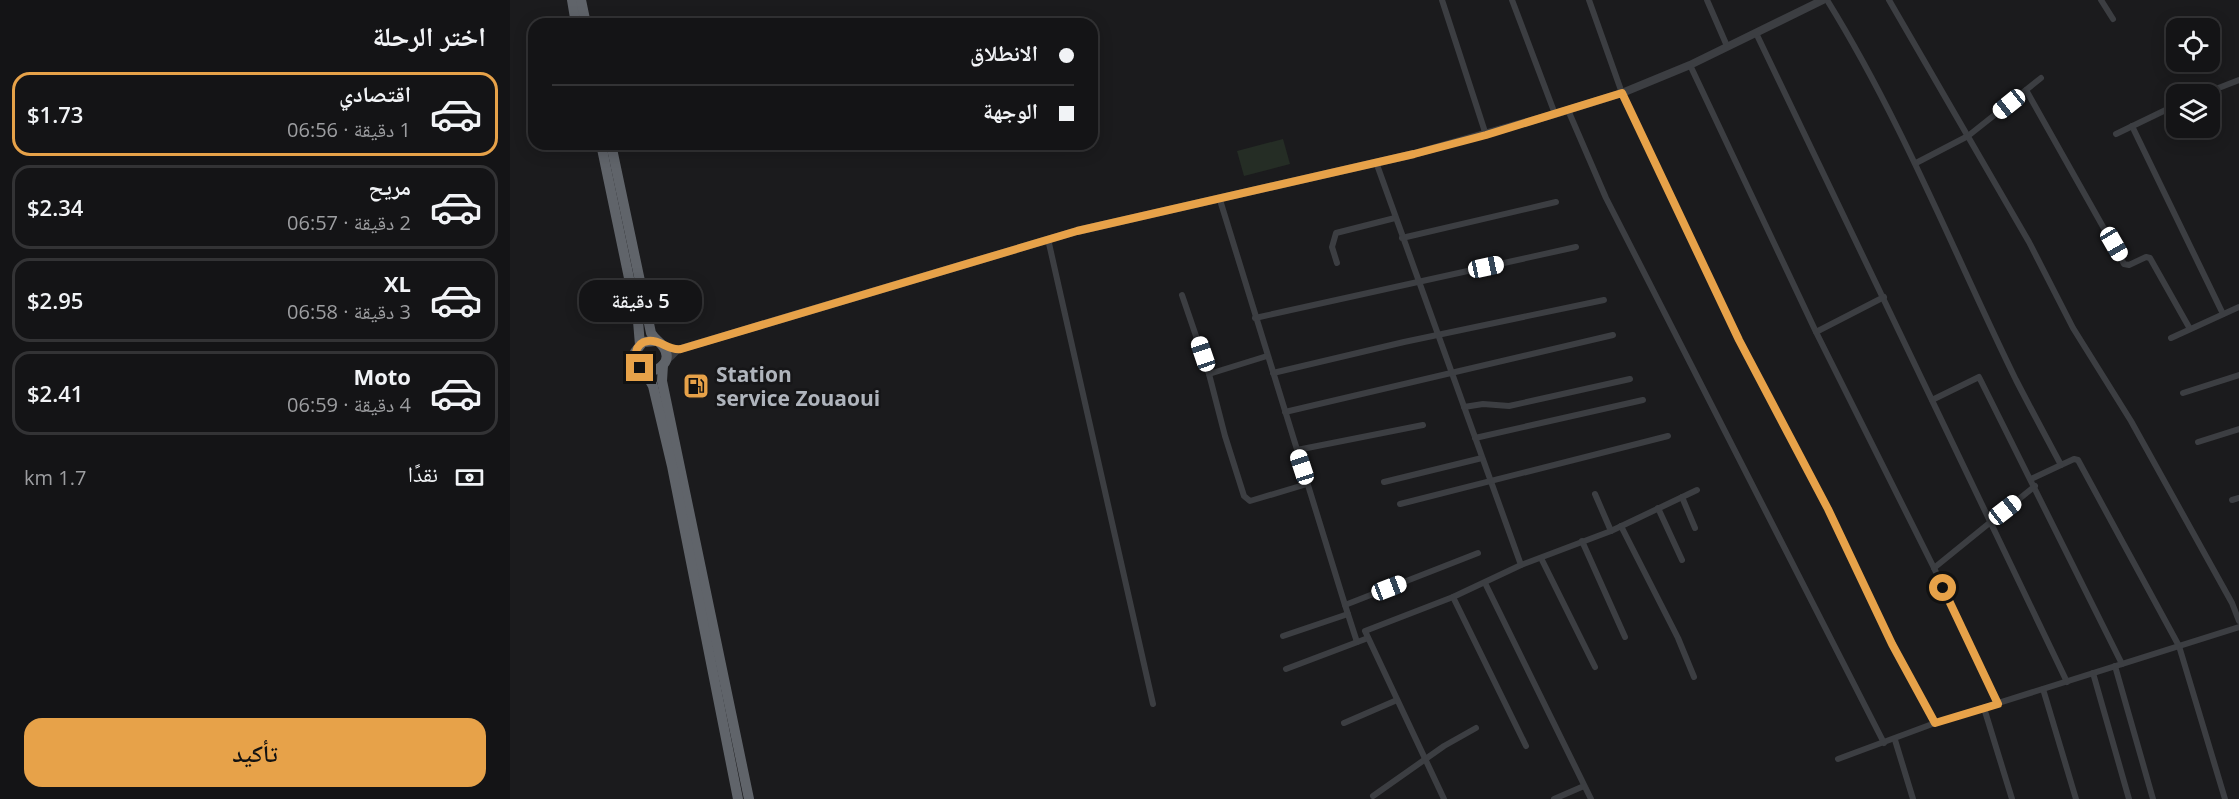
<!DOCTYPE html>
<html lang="ar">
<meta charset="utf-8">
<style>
:root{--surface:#141416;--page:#212123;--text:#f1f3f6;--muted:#9d9ea1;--line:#333335;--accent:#e7a249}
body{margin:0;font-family:"Open Sans","Noto Naskh Arabic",sans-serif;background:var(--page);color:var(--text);direction:rtl;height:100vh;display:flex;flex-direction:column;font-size:22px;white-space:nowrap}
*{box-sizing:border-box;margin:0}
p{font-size:20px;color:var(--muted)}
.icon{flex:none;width:33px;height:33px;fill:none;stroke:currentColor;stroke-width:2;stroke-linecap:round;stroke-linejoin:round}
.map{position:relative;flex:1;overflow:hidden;direction:ltr}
.drawer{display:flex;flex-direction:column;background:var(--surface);width:510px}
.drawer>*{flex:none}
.banner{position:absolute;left:18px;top:18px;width:570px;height:132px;border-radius:18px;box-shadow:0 3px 15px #0003,0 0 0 2px var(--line);direction:rtl;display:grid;align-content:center;height:132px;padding:0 24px;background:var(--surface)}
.buttons{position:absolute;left:1656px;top:18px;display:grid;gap:12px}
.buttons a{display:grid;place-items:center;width:54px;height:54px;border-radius:12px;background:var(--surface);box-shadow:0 3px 15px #0003,0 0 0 2px var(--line);font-size:30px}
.end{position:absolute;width:27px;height:27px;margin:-14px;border:8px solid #e7a249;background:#111;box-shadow:0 0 0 3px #111}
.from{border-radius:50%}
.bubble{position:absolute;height:42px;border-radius:18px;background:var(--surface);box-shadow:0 3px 15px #0003,0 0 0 2px var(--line);font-size:20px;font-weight:600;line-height:42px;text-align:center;direction:rtl}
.car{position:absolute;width:18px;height:36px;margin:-18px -9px;border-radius:8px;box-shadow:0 0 4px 2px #0007;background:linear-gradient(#fff 24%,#345 0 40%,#fff 0 76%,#345 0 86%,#fff 0)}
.banner b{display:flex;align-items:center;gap:21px;height:57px;font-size:22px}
.banner b+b{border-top:2px solid var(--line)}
.banner i{width:15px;height:15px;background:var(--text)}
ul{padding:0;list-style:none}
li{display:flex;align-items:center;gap:18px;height:84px;margin:0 12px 9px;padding:0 12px;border:3px solid var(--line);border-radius:18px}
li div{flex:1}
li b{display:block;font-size:22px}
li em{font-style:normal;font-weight:600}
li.selected{border-color:var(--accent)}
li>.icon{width:54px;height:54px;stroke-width:1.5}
h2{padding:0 24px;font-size:27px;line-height:72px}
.pay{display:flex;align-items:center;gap:15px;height:66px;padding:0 24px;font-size:22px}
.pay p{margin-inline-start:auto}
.button{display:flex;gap:12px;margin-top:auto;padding:12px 24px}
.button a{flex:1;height:69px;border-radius:18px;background:var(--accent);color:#111;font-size:24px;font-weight:600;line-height:69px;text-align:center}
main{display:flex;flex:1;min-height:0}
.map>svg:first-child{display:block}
.green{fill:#252d25}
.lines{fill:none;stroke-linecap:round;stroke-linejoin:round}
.minor{stroke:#3c3e42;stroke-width:6}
.tertiary{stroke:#3c3e42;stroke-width:8}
.trunk{stroke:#60646a;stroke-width:10}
.route{stroke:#e7a249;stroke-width:8}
.labels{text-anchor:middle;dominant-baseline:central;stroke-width:5;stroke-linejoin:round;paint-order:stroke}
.poi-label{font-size:21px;font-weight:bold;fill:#afb4bc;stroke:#161618;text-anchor:start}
</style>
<main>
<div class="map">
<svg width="1729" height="799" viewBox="0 0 1729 799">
<rect width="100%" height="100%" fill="#1b1b1d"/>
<polygon class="green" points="773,139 780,164 734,176 727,151"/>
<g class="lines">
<g class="minor">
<polyline points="932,0 976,135"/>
<polyline points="1002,0 1045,114"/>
<polyline points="1079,0 1112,93 1229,340 1318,509 1382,644 1425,723"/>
<polyline points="1197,0 1217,46"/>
<path d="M1317 0C1392 121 1444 253 1506 380 1521 409 1536 437 1551 465L1564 459 1568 460 1669 646 1715 799"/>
<polyline points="1379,0 1519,242 1563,328 1621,421 1722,603 1729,621"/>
<polyline points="1591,0 1603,19"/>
<polyline points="1246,33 1557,682"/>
<polyline points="1180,65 1306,332 1424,568 1488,704"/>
<polyline points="1516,90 1614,264 1619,265 1636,257 1640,258 1680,329"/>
<polyline points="1693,94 1729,80"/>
<polyline points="1058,110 1096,198 1374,743"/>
<polyline points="1622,126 1713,314"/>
<polyline points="1606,134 1666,105"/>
<polyline points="866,162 1011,565"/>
<polyline points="1406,163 1458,136 1531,78"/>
<polyline points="710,200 835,605"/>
<polyline points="892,238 1046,202"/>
<polyline points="538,239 643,704"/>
<polyline points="827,263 822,247 826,233 885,218"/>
<polyline points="672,295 699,374 715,436 734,496 740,501 797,484"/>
<polyline points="745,318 1066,247"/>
<polyline points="1306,332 1374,297"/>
<polyline points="1661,338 1729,307"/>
<polyline points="763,373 894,342 1094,300"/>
<polyline points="699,374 757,356"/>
<polyline points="1673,393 1729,375"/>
<polyline points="1422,400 1469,377 1612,664"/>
<polyline points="954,407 973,404 999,406 1120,379"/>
<polyline points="775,412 1103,335"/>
<polyline points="965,438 1133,400"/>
<polyline points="1688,442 1729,429"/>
<polyline points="787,450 913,425"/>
<polyline points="1521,479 1551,465"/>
<polyline points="874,482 972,458"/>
<polyline points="1085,494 1101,531"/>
<polyline points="1172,497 1185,528"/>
<polyline points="1722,500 1729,498"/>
<polyline points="890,504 1158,436"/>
<polyline points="1148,508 1172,560"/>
<polyline points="1111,526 1168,638 1184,677"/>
<polyline points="1072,541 1115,637"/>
<polyline points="1031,558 1085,667"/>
<polyline points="1424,568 1525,486"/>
<polyline points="975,583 1081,799"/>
<polyline points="943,597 1016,746"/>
<polyline points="773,636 838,614"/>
<polyline points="847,642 835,605 968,553"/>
<polyline points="1605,666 1643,799"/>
<polyline points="776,669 858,638"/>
<polyline points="1583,673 1619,799"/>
<polyline points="1533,689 1566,799"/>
<polyline points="1474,708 1502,799"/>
<polyline points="834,723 887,700"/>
<polyline points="1385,740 1403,799"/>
<polyline points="1328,759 1425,723 1729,627"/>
<polyline points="863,796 934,746 966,728"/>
<polyline points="934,799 855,631 943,597 1011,565 1101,531 1187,490"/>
<polyline points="1044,799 1074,786"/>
</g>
<polyline class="tertiary" points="156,361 167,350 567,231 904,154 1045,114 1112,93 1180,65 1313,0"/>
<g class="trunk">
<polyline points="62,0 66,24"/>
<polyline points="71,0 76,24"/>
<polyline points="91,144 128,321 130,345"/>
<path d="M101 144 141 333C145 340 151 342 154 348 162 361 150 371 138 371L128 365 125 352 133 342 145 341"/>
<polyline points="153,365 152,381 239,799"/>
<polyline points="134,370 143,386 162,466 228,799"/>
</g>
</g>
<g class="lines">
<path class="route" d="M130 368C123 359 124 343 138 341 150 339 158 351 171 349L567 231 904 154 976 135 1112 93 1229 340 1318 509 1382 644 1425 723 1488 704 1433 588"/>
</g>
<defs>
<g id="fuel-square" transform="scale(1.35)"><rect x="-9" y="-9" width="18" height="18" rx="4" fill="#e7a249" stroke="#161618"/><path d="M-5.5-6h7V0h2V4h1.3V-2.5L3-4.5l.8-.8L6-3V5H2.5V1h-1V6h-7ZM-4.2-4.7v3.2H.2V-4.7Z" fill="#111"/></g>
</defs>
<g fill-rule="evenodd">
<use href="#fuel-square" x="186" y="386"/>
</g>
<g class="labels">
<g class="poi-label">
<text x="206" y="374">Station<tspan x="206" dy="24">service Zouaoui</tspan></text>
</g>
</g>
</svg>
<div class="buttons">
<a><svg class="icon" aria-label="locate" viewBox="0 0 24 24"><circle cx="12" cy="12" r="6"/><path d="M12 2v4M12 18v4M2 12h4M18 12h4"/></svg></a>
<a><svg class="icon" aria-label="layers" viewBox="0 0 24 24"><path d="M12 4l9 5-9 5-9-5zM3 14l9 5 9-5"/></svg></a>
</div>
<i class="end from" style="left:1433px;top:588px"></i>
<i class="end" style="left:130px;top:368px"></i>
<div class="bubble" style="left:69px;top:280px;width:123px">5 دقيقة</div>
<i class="car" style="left:1499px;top:104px;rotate:231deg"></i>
<i class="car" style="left:1604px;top:244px;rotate:150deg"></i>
<i class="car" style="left:976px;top:267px;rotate:78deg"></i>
<i class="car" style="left:693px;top:354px;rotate:341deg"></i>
<i class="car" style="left:792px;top:467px;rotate:342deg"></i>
<i class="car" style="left:1495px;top:510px;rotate:52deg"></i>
<i class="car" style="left:879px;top:588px;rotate:69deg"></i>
<div class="banner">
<b><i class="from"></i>الانطلاق</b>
<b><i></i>الوجهة</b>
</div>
</div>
<section class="drawer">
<h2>اختر الرحلة</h2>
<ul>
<li class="selected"><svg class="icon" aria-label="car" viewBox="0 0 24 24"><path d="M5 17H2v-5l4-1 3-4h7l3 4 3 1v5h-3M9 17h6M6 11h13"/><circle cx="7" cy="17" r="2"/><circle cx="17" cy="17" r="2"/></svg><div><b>اقتصادي</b><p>1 دقيقة · 06:56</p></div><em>$1.73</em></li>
<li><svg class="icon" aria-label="car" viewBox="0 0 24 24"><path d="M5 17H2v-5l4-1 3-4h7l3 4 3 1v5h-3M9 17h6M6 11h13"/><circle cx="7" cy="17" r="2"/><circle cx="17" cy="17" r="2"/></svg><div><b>مريح</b><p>2 دقيقة · 06:57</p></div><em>$2.34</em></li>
<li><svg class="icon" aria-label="car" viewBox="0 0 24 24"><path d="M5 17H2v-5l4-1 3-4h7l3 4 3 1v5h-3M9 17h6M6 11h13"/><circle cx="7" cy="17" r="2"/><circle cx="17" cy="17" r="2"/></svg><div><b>XL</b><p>3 دقيقة · 06:58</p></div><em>$2.95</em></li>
<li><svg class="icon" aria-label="car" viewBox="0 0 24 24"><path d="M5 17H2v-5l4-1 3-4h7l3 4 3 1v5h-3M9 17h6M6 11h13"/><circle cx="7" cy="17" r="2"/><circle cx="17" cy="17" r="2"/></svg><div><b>Moto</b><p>4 دقيقة · 06:59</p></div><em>$2.41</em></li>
</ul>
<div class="pay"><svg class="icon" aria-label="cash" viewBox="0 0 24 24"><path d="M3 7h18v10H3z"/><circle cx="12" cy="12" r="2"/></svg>نقدًا<p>1.7 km</p></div>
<div class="button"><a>تأكيد</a></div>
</section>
</main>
